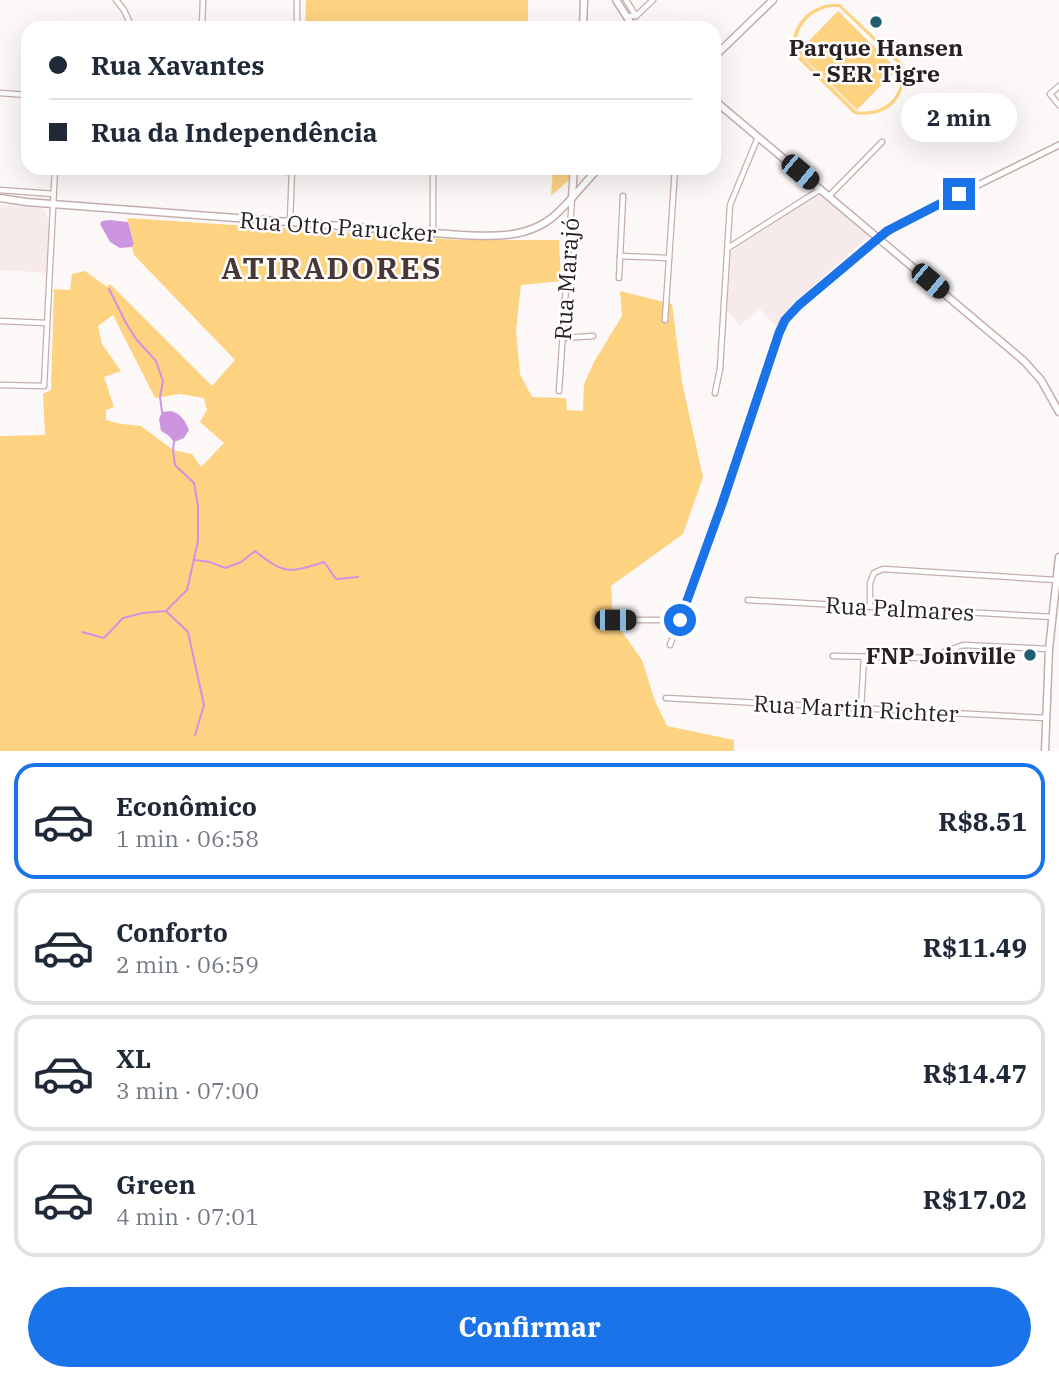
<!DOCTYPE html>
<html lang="pt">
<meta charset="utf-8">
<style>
:root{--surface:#fff;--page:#f2f2f3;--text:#1f2937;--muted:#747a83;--line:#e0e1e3;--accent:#1a73e8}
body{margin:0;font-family:"IBM Plex Serif",serif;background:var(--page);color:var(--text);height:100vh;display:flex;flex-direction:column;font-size:26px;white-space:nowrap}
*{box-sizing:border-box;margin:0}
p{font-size:23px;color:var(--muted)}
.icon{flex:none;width:38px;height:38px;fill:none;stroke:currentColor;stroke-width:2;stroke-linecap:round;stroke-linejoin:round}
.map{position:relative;height:751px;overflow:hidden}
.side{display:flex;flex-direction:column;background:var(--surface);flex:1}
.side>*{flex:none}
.hud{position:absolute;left:21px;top:21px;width:700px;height:154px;border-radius:21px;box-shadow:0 7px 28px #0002;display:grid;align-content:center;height:154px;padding:0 28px;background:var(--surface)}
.end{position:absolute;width:32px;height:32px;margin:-16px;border:9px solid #1a73e8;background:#fff;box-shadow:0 0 0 4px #fff}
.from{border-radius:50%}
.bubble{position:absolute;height:49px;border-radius:24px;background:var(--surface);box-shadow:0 7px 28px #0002;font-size:23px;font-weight:700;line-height:49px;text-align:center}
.car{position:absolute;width:21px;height:42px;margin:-21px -10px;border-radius:9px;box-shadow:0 0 5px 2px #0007;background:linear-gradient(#222 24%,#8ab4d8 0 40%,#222 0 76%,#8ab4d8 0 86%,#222 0)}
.hud b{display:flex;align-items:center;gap:24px;height:66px;font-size:26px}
.hud b+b{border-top:2px solid var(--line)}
.hud i{width:18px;height:18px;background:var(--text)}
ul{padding:12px 0 0;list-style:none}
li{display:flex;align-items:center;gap:21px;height:116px;margin:0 14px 10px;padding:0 14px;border:4px solid var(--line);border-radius:21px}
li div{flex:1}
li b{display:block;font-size:26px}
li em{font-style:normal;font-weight:700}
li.active{border-color:var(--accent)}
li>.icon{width:63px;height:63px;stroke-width:1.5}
.primary-button{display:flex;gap:14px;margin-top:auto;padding:14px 28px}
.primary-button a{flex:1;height:80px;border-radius:42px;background:var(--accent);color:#fff;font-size:28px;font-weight:700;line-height:80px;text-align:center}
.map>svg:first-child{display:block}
.built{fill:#f7eaea}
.green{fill:#fdd281;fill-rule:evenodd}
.water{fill:#cd95e0}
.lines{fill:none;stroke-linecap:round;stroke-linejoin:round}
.stream{stroke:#cd95e0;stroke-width:2}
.minor-casing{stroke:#c4aead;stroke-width:7}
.tertiary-casing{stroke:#c4aead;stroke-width:8}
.primary-casing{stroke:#c4aead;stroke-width:9}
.minor{stroke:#fff;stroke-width:4.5}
.tertiary{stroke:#fff;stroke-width:5}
.primary{stroke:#fff;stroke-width:6}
.route{stroke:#1a73e8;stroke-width:9}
.poi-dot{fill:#1e5f74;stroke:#fff;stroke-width:2.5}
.labels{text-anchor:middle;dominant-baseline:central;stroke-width:5;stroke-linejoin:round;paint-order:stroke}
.poi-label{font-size:23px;font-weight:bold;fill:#292121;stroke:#fff}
.street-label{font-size:23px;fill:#292121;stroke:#fff}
.district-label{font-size:30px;font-weight:bold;letter-spacing:2px;fill:#493737;stroke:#fff}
</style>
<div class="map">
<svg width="1059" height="751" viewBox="0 0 1059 751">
<rect width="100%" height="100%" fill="#fdf8f8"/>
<g class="built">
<polygon points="816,195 820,195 869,236 795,302 785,314 777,328 760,309 740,325 727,311 731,254 733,250"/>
<polygon points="0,205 43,208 46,212 49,225 47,273 0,270"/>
</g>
<g class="green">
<polygon points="306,0 528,0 528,28 305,28"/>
<path d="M830 4H840L903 64C909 98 888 119 854 114L792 53C791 27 804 9 830 4ZM830 7H839L900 66C905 96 886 115 856 111L796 51C795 28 808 12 830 7Z"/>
<polygon points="838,11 897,69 857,110 798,52"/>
<polygon points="553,168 569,168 569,180 551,196"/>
<path d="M127 218 461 240H559L561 281 521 285 516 330 520 374 532 397 566 398 567 410 583 411 584 384 594 362 622 316 620 291 672 304 682 382 703 477 683 534 611 586 613 619 642 660 655 701 667 726 734 740V751H0V436L45 435 43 394 51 390 54 289 70 290 72 274 85 271 107 287 110 284 212 386 235 360 134 255 132 247 134 243ZM113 315 155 398 180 394 204 398 207 410 200 422 224 443 201 467 192 454 173 450 141 426 121 424 106 420V410L114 407 104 377 121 371 102 344 98 326Z"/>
</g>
<g class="water">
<polygon points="110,220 128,222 134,244 132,247 120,248 110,242 100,224 102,221"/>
<path d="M171 411C181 414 185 420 189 430L184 438 174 442 168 435 161 431 159 419 162 412Z"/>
</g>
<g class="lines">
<g class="stream">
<polyline points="109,289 126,323 136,339 156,361 163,381 160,397 162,412"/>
<path d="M195 560 210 562 225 568 241 562 255 551C285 575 289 573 324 562L336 579 358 577"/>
<polyline points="167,612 188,632 204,705 195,735"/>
<polyline points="82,632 104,638 123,618 143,613 166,611 187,590 198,541 198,506 194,483 175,465 173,450 174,442"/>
</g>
<g class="minor-casing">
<g id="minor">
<polyline points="116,0 124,10 132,28"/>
<polyline points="626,0 636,16"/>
<polyline points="626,16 636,16 653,0"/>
<polyline points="202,28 203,0"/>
<polyline points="297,28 297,0"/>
<polyline points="1059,86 1050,94 1059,105"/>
<polyline points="0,93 28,95"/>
<polyline points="200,168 292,172"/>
<polyline points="0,190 54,194"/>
<polyline points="829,196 882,142"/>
<polyline points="290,222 292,168"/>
<polyline points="433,233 433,168"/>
<polyline points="728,248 821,189"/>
<polyline points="620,256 669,258"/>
<polyline points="619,278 623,196"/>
<polyline points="665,320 675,168"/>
<polyline points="0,321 47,323"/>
<polyline points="563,338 593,336"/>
<polyline points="0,385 44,386 55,168"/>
<polyline points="559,391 572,198"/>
<polyline points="715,393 720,369 730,205 758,137"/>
<polyline points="748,600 1052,617"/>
<polyline points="870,607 870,583 874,573 883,569 1056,580"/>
<polyline points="615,620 680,620"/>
<polyline points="670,645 722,504 782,326 789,315 799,305 878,238"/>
<polyline points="833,656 928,658 963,645 1049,649"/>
<polyline points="666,698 1046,718"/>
<polyline points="861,708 864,657"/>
</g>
</g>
<g class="tertiary-casing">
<polyline id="tertiary" points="879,238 901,223 1059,145"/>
</g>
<g class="primary-casing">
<g id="primary">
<polyline points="616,0 634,28"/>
<polyline points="583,28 584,0"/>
<polyline points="714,57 773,0"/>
<polyline points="714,100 1024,361 1041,380 1059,412"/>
<polyline points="572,197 574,168"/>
<path d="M0 198 26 202 433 233C472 235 522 244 554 216 571 201 584 183 599 168"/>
<polyline points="1045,751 1049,649 1059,557"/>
</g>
</g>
<use href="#minor" class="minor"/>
<use href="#tertiary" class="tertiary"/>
<use href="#primary" class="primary"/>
</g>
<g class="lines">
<polyline class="route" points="680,620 722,504 779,333 785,320 799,305 887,231 959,194"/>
</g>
<g class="poi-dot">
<circle cx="876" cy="22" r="7"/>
<circle cx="1030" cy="655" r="7"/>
</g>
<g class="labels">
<g class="poi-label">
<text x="876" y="47">Parque Hansen<tspan x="876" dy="26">- SER Tigre</tspan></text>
<text x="1016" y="655" text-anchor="end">FNP Joinville</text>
</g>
<g class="street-label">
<text transform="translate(338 226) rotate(4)">Rua Otto Parucker</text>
<text transform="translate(566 279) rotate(-86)">Rua Marajó</text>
<text transform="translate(900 608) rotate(3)">Rua Palmares</text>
<text transform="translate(856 708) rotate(3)">Rua Martin Richter</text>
</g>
<g class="district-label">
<text x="332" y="267">ATIRADORES</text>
</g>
</g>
</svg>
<i class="end from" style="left:680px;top:620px"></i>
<i class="end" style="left:959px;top:194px"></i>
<div class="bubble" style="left:901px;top:93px;width:116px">2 min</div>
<i class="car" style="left:800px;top:172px;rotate:130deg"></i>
<i class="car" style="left:930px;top:281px;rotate:130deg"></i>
<i class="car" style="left:615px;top:620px;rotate:90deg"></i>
<div class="hud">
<b><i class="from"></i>Rua Xavantes</b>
<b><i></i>Rua da Independência</b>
</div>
</div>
<section class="side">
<ul>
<li class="active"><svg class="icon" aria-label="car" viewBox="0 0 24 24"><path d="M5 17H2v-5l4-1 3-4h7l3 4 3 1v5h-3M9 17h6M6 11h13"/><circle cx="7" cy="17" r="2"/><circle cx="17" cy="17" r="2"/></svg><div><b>Econômico</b><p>1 min · 06:58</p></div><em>R$8.51</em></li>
<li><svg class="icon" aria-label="car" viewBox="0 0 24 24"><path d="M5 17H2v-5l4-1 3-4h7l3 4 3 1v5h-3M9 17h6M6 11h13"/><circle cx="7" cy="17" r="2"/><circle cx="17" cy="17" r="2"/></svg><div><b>Conforto</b><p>2 min · 06:59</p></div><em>R$11.49</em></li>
<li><svg class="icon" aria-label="car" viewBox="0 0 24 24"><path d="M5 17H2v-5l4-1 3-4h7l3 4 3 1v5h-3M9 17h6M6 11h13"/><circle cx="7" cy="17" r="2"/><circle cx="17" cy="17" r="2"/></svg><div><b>XL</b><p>3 min · 07:00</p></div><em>R$14.47</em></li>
<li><svg class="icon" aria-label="car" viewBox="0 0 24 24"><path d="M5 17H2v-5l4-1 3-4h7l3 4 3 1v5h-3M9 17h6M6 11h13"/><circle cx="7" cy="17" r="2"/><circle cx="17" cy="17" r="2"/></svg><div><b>Green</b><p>4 min · 07:01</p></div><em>R$17.02</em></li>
</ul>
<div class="primary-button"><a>Confirmar</a></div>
</section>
